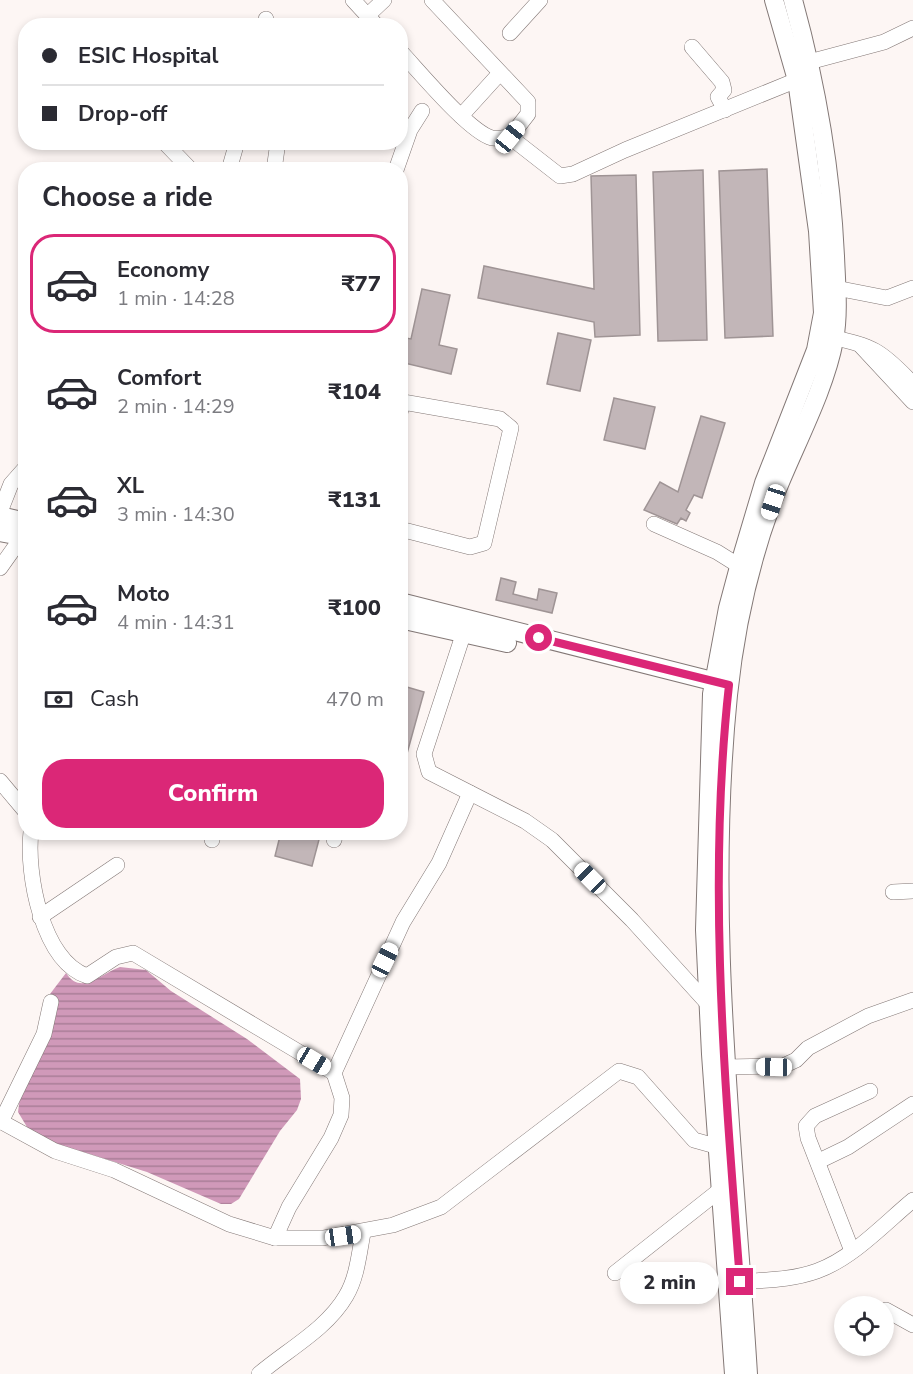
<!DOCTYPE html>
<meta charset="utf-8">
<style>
:root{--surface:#fff;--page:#f2f2f3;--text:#2b2b33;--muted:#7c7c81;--line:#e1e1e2;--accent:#db2777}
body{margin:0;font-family:"Nunito Sans",sans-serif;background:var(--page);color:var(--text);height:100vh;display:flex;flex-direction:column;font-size:22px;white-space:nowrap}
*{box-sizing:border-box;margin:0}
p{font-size:20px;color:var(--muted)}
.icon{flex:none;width:33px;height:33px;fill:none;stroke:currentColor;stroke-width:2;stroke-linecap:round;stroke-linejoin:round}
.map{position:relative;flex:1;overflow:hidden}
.drawer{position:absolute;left:18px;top:162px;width:390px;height:678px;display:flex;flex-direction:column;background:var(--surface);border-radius:24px;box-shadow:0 3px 9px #0003}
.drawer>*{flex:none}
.top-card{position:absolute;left:18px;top:18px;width:390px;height:132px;border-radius:24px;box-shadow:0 3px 9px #0003;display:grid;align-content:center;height:132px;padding:0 24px;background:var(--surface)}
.tools{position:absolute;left:834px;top:1296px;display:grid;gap:12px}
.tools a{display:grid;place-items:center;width:60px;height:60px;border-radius:50%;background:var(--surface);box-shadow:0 3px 9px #0003;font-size:30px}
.end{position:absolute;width:27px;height:27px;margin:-14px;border:8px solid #db2777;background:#fff;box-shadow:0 0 0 3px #fff}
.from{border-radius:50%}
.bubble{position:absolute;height:42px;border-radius:21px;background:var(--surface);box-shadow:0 3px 9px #0003;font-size:20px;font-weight:800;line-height:42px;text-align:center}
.car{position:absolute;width:18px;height:36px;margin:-18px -9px;border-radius:8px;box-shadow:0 0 4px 2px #0007;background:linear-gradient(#fff 24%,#345 0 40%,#fff 0 76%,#345 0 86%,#fff 0)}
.top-card b{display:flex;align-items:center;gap:21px;height:57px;font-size:22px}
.top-card b+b{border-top:2px solid var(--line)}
.top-card i{width:15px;height:15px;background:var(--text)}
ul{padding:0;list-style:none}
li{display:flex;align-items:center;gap:18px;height:99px;margin:0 12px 9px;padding:0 12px;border:3px solid transparent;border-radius:24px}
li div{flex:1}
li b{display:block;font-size:22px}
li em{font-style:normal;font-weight:800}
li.active{border-color:var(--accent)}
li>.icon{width:54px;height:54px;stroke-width:1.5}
h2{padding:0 24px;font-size:27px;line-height:72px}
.pay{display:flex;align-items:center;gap:15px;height:66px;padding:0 24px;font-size:22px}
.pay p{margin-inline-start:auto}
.action{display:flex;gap:12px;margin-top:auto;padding:12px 24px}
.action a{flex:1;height:69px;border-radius:24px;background:var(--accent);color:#fff;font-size:24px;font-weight:800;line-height:69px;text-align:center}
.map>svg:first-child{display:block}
.water{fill:url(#water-rules)}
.building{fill:#c2b6b8;stroke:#9f9495;stroke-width:1.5}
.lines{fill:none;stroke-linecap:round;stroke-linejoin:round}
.minor-casing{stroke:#837876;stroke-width:16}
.major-casing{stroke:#837876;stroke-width:20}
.minor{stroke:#fff;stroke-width:15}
.major{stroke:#fff;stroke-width:18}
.route{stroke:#db2777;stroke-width:8}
</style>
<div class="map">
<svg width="913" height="1374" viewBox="0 0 913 1374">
<defs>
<pattern id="water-rules" width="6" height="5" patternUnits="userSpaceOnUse" patternTransform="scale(1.5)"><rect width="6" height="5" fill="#d099b9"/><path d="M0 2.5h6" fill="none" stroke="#a97d97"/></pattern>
</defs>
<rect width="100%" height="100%" fill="#fdf6f4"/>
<path class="water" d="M120 967 146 970 171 991 247 1039 300 1079 301 1099 297 1110 280 1131 239 1199 231 1204H221L147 1172 38 1138 30 1132 18 1112 20 1097 48 1041 54 1003 50 994 66 973C81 996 100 974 120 967Z"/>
<g class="building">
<polygon points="767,169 773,336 725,338 719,171"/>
<polygon points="703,170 707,340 658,341 653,172"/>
<polygon points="636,175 640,335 595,337 594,322 478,298 484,266 594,289 591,176"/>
<polygon points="422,289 450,295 439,345 457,349 451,374 400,362 400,337 411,339"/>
<polygon points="558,333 591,340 580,391 547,384"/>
<polygon points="614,398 655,407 645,449 604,440"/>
<polygon points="701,416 725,423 702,498 694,495 686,510 690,513 686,521 681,518 677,524 644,510 660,482 678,492"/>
<polygon points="501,578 516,582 513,594 537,600 539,589 557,593 552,613 496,600"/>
<polygon points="400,685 424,692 403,768 400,767"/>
<polygon points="281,832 321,832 312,866 275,856"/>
</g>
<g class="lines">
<g class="minor-casing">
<g id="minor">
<polyline points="353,0 377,26"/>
<polyline points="432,0 528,102 528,114 510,137"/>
<polyline points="368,15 384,0"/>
<polyline points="265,26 266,19"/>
<polyline points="510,33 540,0"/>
<polyline points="692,47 722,82 724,90 718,97 725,110"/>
<path d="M400 51C418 70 469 132 492 138 497 139 505 137 510 137L560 176 573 174 625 150 797 80"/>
<polyline points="809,62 884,42 913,28"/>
<polyline points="461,116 500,73"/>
<polyline points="164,142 191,170"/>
<polyline points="229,170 237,142"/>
<polyline points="274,170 278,142"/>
<polyline points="396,170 410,130 422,111"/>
<polyline points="836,288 887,298 913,288"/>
<path d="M824 335C873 347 878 347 913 384"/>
<polyline points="860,345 913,402"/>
<polyline points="400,413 403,402 500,419 511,428 484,543 470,547 400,529"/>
<polyline points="0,512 11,484 26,467"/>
<polyline points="654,524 717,552 749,572"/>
<polyline points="0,568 22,537"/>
<polyline points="464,632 424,754 429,772 525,821 552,840 632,920 708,1004"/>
<polyline points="0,781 26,812"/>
<path d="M31 832C26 873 42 961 87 976L116 957 133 953 334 1073"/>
<polyline points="212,840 213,832"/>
<polyline points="334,840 336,832"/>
<polyline points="893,892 913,891"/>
<polyline points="40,917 117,865"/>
<polyline points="726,1067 783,1066 796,1060 808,1048 868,1016 913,1000"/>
<polyline points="0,1121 55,1151 114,1170 229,1224 275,1238 323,1238 393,1225 441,1207 619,1071 638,1077 694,1140 719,1147"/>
<polyline points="1,1122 44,1034 51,1002"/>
<polyline points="819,1161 848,1147 913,1104"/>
<polyline points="275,1238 289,1207 331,1138 341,1115 342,1098 334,1073 403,922 439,863 470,793"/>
<polyline points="852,1251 808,1138 806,1126 815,1116 870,1091"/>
<polyline points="615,1273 720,1190"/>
<path d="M740 1282C766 1280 792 1280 817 1271 853 1258 884 1224 913 1200"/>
<polyline points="886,1310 913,1325"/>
<path d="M259 1374C287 1350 327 1329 346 1296 357 1278 359 1254 363 1233"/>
</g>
</g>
<g class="major-casing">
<g id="major">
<polyline points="0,516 26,522"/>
<polyline points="0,532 26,537"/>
<polyline points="400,602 724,684"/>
<polyline points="400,619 507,643"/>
<polyline points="734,1374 711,1054 705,930 712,694 728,608 739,567 764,483 816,350 823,313 818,231 797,80 774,0"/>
<path d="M748 1374C734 1147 705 922 728 695 735 628 750 560 774 497 793 448 825 390 834 340 839 313 836 283 835 256 831 170 816 83 793 0"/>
</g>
</g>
<use href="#minor" class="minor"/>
<use href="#major" class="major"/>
</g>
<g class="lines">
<path class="route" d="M539 638 729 685C707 883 725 1084 740 1282"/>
</g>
</svg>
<div class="tools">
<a><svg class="icon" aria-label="locate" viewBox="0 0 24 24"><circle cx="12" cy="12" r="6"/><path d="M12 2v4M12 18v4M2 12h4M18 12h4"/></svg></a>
</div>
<i class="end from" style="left:539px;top:638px"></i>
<i class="end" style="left:740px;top:1282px"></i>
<div class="bubble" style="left:620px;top:1262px;width:99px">2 min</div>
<i class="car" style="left:510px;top:137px;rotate:39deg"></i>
<i class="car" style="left:773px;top:502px;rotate:198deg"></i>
<i class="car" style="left:590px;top:878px;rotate:315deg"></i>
<i class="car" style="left:385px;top:960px;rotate:26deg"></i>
<i class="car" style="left:314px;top:1061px;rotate:121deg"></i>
<i class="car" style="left:774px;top:1067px;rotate:271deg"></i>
<i class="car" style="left:343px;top:1236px;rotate:82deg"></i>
<div class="top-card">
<b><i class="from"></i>ESIC Hospital</b>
<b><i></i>Drop-off</b>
</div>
<section class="drawer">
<h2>Choose a ride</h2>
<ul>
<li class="active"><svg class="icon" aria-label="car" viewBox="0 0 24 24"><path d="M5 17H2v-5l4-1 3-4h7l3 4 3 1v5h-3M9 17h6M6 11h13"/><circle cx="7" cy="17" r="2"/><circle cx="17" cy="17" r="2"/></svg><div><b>Economy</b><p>1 min · 14:28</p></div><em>₹77</em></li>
<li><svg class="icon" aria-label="car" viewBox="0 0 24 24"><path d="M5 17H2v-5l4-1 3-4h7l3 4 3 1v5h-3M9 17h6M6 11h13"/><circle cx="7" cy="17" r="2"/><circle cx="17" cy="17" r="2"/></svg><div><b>Comfort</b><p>2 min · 14:29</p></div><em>₹104</em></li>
<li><svg class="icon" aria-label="car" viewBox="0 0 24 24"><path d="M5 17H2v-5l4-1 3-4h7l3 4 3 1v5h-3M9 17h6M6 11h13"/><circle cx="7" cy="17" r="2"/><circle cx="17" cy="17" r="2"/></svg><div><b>XL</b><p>3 min · 14:30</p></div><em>₹131</em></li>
<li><svg class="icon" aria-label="car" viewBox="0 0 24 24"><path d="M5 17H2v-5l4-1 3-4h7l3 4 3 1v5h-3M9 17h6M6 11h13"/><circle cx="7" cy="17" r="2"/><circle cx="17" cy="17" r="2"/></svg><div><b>Moto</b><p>4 min · 14:31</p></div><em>₹100</em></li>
</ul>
<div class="pay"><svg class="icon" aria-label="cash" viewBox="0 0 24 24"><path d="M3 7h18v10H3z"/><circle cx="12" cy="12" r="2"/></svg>Cash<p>470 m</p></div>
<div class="action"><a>Confirm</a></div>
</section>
</div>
